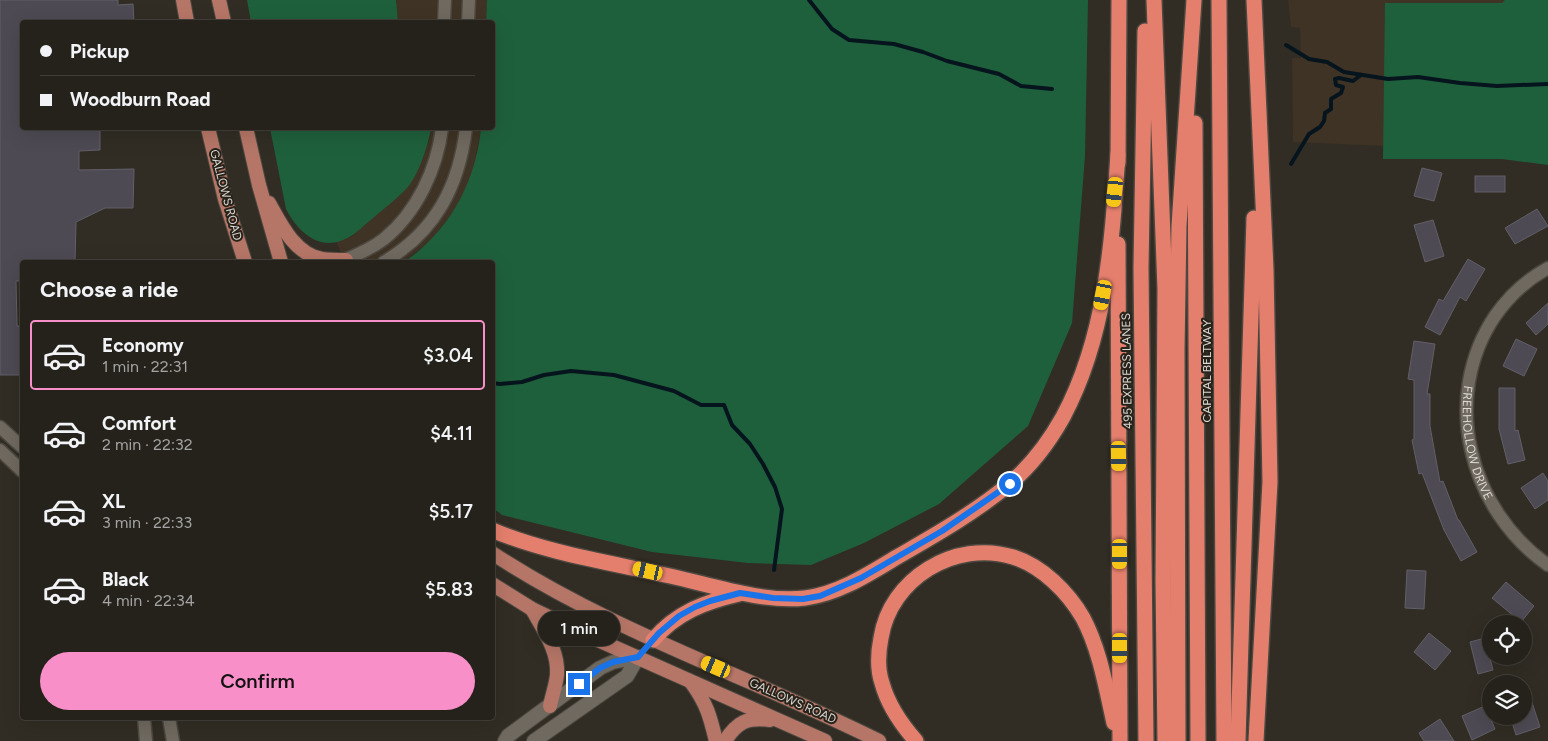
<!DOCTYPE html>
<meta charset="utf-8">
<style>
:root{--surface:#25221b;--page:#312f28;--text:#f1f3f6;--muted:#a3a4a3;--line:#423f3a;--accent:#f98fc9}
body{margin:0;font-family:Figtree,sans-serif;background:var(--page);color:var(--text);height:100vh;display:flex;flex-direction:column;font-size:19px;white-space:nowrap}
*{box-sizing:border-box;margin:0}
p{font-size:16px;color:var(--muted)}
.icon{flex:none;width:28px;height:28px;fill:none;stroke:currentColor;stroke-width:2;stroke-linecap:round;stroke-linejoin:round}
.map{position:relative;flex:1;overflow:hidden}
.side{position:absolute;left:20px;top:260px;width:475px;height:460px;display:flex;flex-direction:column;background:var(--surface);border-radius:5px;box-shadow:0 5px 20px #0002,0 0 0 1px var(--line)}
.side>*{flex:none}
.top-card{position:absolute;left:20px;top:20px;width:475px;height:110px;border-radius:5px;box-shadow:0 5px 20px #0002,0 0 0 1px var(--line);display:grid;align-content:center;height:110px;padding:0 20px;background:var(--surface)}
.fabs{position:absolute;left:1482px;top:615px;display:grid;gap:10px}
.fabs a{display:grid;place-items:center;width:50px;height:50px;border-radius:50%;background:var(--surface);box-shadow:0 5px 20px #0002,0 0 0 1px var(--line);font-size:25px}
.end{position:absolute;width:22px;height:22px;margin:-11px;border:6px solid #1a73e8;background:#fff;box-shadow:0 0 0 2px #fff}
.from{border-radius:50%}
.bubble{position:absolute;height:35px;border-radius:18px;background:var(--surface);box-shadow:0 5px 20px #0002,0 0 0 1px var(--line);font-size:16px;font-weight:600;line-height:35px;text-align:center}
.car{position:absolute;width:15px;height:30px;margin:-15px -8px;border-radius:6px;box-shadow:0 0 4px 1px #0007;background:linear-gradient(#f5c518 24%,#345 0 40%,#f5c518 0 76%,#345 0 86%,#f5c518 0)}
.top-card b{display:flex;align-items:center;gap:18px;height:48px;font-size:19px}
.top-card b+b{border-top:1px solid var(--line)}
.top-card i{width:12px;height:12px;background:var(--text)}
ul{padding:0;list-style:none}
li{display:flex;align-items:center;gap:15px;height:70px;margin:0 10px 8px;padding:0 10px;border:2px solid transparent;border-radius:5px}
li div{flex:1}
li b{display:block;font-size:19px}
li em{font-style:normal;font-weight:600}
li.on{border-color:var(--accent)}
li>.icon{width:45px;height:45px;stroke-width:1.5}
h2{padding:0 20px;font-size:22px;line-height:60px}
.cta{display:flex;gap:10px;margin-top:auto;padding:10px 20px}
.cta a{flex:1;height:58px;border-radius:30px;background:var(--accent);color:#111;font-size:20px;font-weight:600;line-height:58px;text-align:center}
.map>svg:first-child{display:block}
.commercial{fill:#3e3324}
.green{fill:#1f603c}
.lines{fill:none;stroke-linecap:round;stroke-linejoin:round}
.stream{stroke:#06151d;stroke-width:4}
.building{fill:#4d4a53;stroke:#625f69}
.minor-casing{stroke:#4c4840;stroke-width:15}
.tertiary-casing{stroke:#4c4840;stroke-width:16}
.primary-casing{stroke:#4c4840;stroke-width:16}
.motorway-casing{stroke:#4c4840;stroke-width:18}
.minor{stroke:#6f695f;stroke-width:12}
.tertiary{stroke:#6f695f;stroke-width:14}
.primary{stroke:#b67667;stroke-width:14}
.motorway{stroke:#e57f6d;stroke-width:15}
.route{stroke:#1a73e8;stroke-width:6}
.labels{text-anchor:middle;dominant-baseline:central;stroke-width:4;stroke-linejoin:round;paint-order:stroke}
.street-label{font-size:12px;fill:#dcd8d3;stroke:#28231a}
</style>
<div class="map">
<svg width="1548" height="741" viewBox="0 0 1548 741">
<rect width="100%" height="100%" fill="#312d24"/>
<g class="commercial">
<polygon points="396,0 487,0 486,22 398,22"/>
<polygon points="1288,0 1548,0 1548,153 1293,142 1292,58 1301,58 1300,28 1291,27"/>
<polygon points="431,128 481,128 474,167 463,196 449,218 432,239 404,262 345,262 336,241 351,237 407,187 421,163 430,137"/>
</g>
<g class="green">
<polygon points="247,0 396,0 398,22 251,22"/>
<path d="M487 0H1088L1085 156 1072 323 1028 426 939 504 864 543 811 565 748 563 652 552 502 515 493 508 492 262H404C450 231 476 181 481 128H492V22H486Z"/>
<polygon points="1505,0 1548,0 1548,165 1502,159 1383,159 1385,3 1502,3"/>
<path d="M270 128H431C428 146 419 174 407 188 397 199 383 209 372 219 365 224 358 232 351 236 322 254 299 234 286 209Z"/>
</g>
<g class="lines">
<g class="stream">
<polyline points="809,0 832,29 849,40 894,44 923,52 947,61 999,74 1021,86 1052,89"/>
<polyline points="1286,45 1309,59 1327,62 1344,72 1388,79 1418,77 1460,83 1497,86 1548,84"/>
<polyline points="1291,164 1309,134 1320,127 1324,121 1325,113 1331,109 1331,99 1341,93 1343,87 1336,85 1335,79 1339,78 1353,81 1361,75"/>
<polyline points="492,383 500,384 522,382 544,375 571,371 614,375 674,391 701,405 724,405 732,425 750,444 763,464 775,487 782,509 774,570"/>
</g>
</g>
<g class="building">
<polygon points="0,0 118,0 118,5 133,4 134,22 22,22 22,128 100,128 100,150 79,151 79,170 134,169 133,208 105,208 76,222 75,262 22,262 22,281 16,281 17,326 22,326 22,375 0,375"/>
<polygon points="1422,168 1442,173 1434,201 1414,196"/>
<rect x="1475" y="176" width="30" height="16"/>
<polygon points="1537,209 1548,226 1515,244 1505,228"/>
<polygon points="1433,220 1444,256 1425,262 1414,225"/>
<polygon points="1468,259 1485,269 1466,301 1460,297 1440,335 1425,327 1439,299 1443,301"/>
<polygon points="1548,303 1548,324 1536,335 1526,323"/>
<polygon points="1516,339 1537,349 1524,376 1503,366"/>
<polygon points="1414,341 1435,344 1427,394 1430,394 1430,426 1440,482 1443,481 1458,520 1459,520 1477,552 1461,561 1444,530 1422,473 1419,474 1412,440 1414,439 1414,380 1408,379"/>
<polygon points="1499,388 1515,388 1515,431 1518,430 1525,460 1508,464 1499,429"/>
<polygon points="1543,473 1548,481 1548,500 1535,509 1521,488"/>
<polygon points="1407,570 1426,571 1424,609 1405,608"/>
<polygon points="1506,582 1534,606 1521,622 1492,598"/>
<polygon points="1429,633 1451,651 1435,670 1414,652"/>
<polygon points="1485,638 1493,670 1478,674 1470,642"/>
<polygon points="1524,684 1526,684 1540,727 1516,735 1510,716 1524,716"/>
<polygon points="1485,706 1495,729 1472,740 1462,716"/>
<polygon points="1440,719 1454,741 1424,741 1419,733"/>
</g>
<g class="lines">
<g class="minor-casing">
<g id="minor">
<polyline points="444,22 445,0"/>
<polyline points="468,22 469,0"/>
<path d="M339 262C355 256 371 249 384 239 417 212 437 169 442 128"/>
<path d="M384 262C436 231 459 186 466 128"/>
<path id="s1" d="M1548 268C1526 280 1509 296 1495 316 1440 398 1469 510 1548 565"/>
<polyline points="0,427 22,447"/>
<polyline points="0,450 22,471"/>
<polyline points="144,718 146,741"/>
<polyline points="169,718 173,741"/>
</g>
</g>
<g class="tertiary-casing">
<g id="tertiary">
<polyline points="505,741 508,736 600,668 613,662 638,657"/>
<polyline points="534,741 627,676 638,657"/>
</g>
</g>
<g class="primary-casing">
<g id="primary">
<polyline points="183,0 187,22"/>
<polyline points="219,0 224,22"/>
<polyline points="208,128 225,199 245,262"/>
<polyline points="246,128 259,185 281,262"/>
<path d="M269 203C281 225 295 254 322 259 330 260 338 260 346 260"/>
<path d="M492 553C612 632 751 677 879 741"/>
<polyline points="492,584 532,609 589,636 825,741"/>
<path d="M532 609C543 629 559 651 557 675 556 685 552 696 550 706"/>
<path d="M691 682C707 704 710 716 716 741"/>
<path d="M725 741C737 722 747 717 770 720"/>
</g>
</g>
<g class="motorway-casing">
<g id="motorway">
<polyline points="1154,0 1165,289 1163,581 1165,741"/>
<polyline points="1219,0 1224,741"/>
<polyline points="1254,0 1266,270 1270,482 1256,741"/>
<polyline points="1145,31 1141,268 1146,741"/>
<polyline points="1195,123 1198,741"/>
<polyline points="1118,163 1119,0"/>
<polyline points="1118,244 1120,741"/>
<path d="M492 530C546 553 613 563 670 576 711 585 763 603 805 598 838 594 869 574 897 557 935 535 974 513 1008 485 1030 467 1049 442 1063 417 1106 337 1112 243 1118 154"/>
<path d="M653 640C677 612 705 602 739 594"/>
<path d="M916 741C901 724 888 705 882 683 877 668 878 653 881 638 890 579 955 539 1013 557 1042 566 1068 592 1083 618 1100 650 1106 688 1114 723"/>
<polyline points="1178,741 1177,349 1179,226 1194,0"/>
<polyline points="1238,741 1254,218"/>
</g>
</g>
<use href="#minor" class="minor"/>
<use href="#tertiary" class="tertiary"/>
<use href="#primary" class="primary"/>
<use href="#motorway" class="motorway"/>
</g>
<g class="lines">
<polyline class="route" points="579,684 600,668 613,662 638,657 659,633 679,616 695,607 710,601 740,593 773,598 803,599 820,596 861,578 942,531 1010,484"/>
</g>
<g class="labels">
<g class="street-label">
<text transform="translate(226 195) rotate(75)">GALLOWS ROAD</text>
<text transform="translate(1127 371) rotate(-91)">495 EXPRESS LANES</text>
<text transform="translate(1207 371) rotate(-90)">CAPITAL BELTWAY</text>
<text stroke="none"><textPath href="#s1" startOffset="206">FREEHOLLOW DRIVE</textPath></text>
<text transform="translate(793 701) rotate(24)">GALLOWS ROAD</text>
</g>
</g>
</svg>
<div class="fabs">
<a><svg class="icon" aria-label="locate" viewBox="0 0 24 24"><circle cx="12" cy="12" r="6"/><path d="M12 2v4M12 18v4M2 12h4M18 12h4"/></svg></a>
<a><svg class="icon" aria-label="layers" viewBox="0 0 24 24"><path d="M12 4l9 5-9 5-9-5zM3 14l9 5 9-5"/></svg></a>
</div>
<i class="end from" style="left:1010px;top:484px"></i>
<i class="end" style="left:579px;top:684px"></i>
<div class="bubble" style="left:538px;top:611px;width:82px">1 min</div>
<i class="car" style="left:1115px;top:192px;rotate:186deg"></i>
<i class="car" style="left:1103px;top:295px;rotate:191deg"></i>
<i class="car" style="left:1119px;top:456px;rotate:179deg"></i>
<i class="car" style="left:1120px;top:554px;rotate:180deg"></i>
<i class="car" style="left:648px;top:571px;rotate:283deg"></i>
<i class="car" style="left:1120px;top:648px;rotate:180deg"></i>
<i class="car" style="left:716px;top:667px;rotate:293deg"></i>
<div class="top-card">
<b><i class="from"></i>Pickup</b>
<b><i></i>Woodburn Road</b>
</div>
<section class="side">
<h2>Choose a ride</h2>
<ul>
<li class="on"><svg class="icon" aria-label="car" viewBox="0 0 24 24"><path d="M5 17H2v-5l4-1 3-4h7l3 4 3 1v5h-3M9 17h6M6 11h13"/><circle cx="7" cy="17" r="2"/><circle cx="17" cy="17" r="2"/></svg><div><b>Economy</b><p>1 min · 22:31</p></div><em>$3.04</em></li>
<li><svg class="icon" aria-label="car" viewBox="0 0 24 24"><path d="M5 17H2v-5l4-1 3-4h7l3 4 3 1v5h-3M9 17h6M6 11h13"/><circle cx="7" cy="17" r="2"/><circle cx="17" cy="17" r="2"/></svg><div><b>Comfort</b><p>2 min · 22:32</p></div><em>$4.11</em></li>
<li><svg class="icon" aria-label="car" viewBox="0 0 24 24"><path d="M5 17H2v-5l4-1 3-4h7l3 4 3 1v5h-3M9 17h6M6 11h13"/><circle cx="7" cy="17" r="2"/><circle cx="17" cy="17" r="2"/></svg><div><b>XL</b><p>3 min · 22:33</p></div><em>$5.17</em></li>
<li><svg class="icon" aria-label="car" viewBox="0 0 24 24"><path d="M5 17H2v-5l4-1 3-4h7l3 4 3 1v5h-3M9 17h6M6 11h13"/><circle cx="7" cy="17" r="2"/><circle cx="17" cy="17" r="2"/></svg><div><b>Black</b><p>4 min · 22:34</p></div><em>$5.83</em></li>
</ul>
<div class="cta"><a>Confirm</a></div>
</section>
</div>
